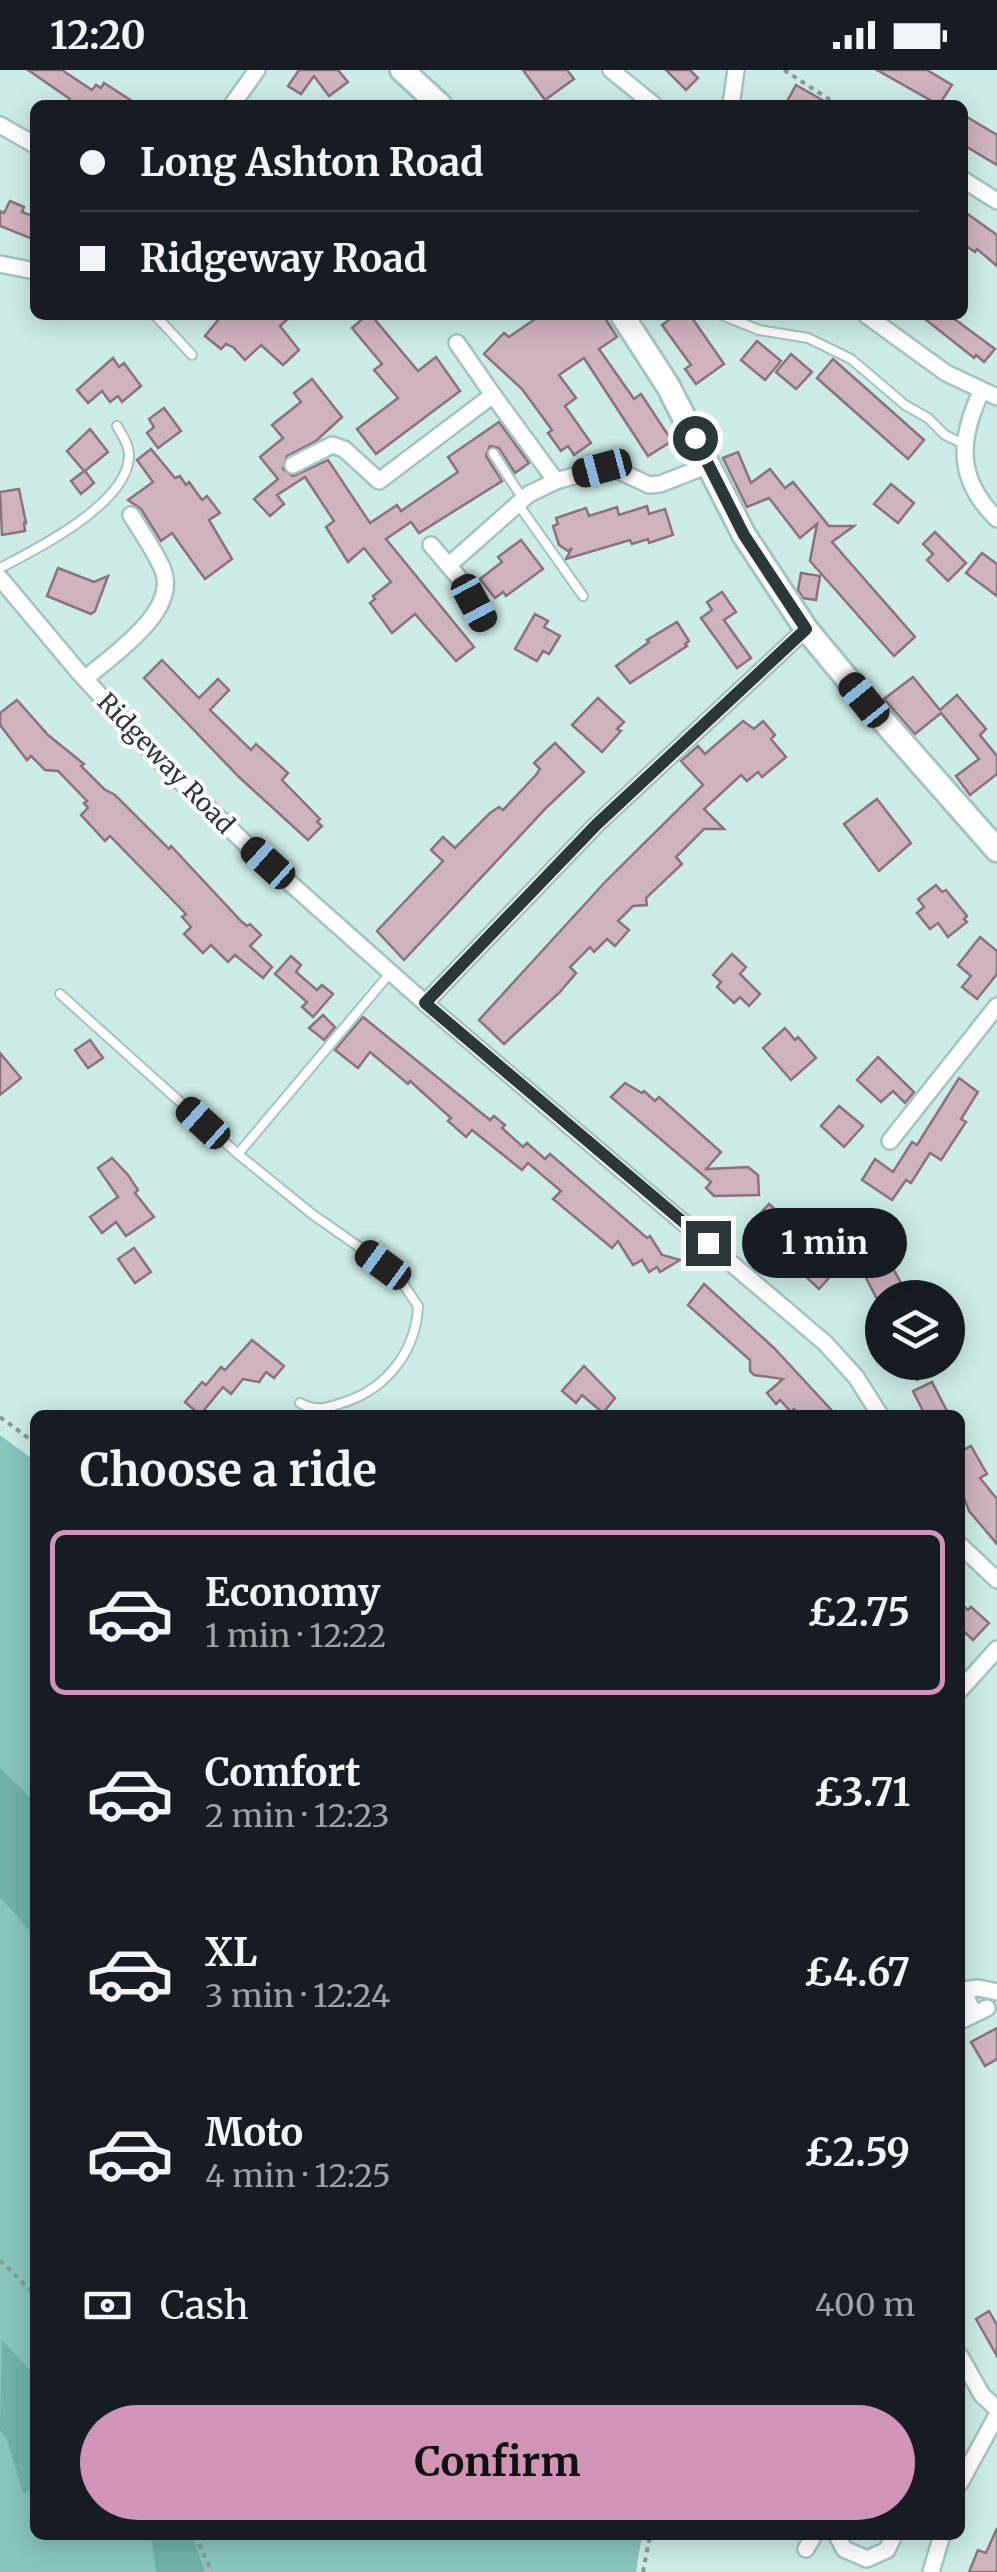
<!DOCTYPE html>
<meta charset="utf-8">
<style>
:root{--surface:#171b24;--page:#20242c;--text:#f1f3f6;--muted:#9ea1a6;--line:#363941;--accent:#d094b6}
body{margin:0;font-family:Merriweather,serif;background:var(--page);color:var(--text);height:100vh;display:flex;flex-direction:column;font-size:38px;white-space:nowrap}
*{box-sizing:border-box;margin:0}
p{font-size:32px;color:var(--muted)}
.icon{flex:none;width:55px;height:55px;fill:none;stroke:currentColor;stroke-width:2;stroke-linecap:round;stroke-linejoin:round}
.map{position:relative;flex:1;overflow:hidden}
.drawer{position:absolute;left:30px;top:1340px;width:935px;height:1130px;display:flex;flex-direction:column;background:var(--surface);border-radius:15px;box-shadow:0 5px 25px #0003}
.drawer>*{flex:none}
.hud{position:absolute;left:30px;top:30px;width:938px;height:220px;border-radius:15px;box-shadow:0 5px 25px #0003;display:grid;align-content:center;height:220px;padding:0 50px;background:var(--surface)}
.controls{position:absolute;left:865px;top:1210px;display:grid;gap:20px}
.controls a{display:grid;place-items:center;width:100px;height:100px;border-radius:50%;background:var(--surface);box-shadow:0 5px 25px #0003;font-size:50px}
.end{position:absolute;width:45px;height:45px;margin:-22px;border:12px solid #2c3837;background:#fff;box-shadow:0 0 0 5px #fff}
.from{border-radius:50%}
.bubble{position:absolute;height:70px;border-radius:35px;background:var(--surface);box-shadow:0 5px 25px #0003;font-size:32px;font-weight:700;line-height:70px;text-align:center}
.car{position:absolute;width:30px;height:60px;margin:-30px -15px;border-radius:12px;box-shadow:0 0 8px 2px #0007;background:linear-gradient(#222 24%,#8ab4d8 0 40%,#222 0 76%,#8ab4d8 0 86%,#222 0)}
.hud b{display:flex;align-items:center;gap:35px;height:95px;font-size:38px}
.hud b+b{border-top:2px solid var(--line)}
.hud i{width:25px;height:25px;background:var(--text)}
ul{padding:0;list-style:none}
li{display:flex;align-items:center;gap:30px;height:165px;margin:0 20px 15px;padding:0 30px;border:5px solid transparent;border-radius:15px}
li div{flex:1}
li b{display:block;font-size:38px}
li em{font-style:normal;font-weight:700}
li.current{border-color:var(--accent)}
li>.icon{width:90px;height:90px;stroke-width:1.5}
h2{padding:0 50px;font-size:45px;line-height:120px}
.pay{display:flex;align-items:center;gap:25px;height:110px;padding:0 50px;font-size:38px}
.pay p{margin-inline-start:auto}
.action{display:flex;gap:20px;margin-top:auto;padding:20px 50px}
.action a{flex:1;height:115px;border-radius:60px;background:var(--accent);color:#111;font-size:40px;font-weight:700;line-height:115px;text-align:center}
.status{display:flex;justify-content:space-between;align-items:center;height:70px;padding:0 50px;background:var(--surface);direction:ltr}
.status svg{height:28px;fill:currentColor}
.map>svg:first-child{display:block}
.green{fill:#88c5bd}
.forest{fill:#70b1a8}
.building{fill:#cfb4be;stroke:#8b727b;stroke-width:2.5}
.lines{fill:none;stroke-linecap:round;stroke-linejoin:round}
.lane-casing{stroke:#a5c3bf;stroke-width:12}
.street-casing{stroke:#a5c3bf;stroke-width:20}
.secondary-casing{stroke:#a5c3bf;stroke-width:28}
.path{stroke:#859b98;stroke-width:4;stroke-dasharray:5 5;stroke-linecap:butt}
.lane{stroke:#fff;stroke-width:8}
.street{stroke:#fff;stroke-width:15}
.secondary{stroke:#fff;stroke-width:22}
.route{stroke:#2c3837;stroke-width:12}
.labels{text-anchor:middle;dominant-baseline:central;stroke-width:8;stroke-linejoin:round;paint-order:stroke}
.street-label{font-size:25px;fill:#2c3837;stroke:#fff}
</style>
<div class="status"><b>12:20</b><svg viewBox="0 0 49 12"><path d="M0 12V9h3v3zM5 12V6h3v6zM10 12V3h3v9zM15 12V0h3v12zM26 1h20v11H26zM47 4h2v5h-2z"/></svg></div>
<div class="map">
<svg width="997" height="2502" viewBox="0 0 997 2502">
<rect width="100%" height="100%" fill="#cdece7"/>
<polygon class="green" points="0,1365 35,1391 35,2465 642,2465 636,2502 0,2502"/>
<g class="forest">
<polygon points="0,1698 35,1732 35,1867 0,1827"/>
<polygon points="2,2270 35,2306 35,2418 23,2423 7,2370 0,2360"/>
<polygon points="151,2465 192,2465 205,2502 156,2502"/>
</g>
<g class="building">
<polygon points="28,0 62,0 92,20 96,15 101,18 104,13 138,35 65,35 70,29"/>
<polygon points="299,0 338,0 348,12 329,26 314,6 301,24 288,16"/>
<polygon points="523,0 567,0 574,9 545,30"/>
<polygon points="666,0 690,0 698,8 686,20"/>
<polygon points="877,0 927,0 952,15 939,35"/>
<polygon points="796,15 831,35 785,35"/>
<polygon points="962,44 997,65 997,95 962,74"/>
<polygon points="10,131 24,137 22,142 35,147 35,170 0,156 0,141 4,143"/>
<polygon points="962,140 997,165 997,196 977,179 975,182 962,173"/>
<polygon points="222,245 292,245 280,256 299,280 283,295 261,275 245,290 233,277 226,274 221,279 205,266"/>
<polygon points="367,245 371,245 418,301 436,287 460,321 376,384 357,359 398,328 374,300 382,294 352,258"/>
<polygon points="541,245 603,245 617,267 599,279 634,329 641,324 672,371 648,386 584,288 559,305 576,328 565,336 591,373 574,385 568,376 561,381 548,363 552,360 522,319 484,284 504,263 509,267"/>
<polygon points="676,245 690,245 724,294 696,314 685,299 691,295 662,255"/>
<polygon points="920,245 949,245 995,279 984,292 976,285 974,288"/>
<polygon points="757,271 781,291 765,310 741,290"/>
<polygon points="791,284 812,302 796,319 776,302"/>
<polygon points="113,288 119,297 124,293 141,316 122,332 118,326 110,332 102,321 88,333 77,320"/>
<polygon points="833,289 924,370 908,389 817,308"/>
<polygon points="312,309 342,347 316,371 287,386 283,399 293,406 328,390 370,453 397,435 401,441 458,402 448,387 499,352 529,393 515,403 499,378 490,376 486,386 502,411 419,463 411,452 386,469 474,577 456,591 415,544 392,563 370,533 375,529 373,526 391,512 364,478 348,492 326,457 334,451 305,407 277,425 284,434 270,446 254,429 278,409 260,387 283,368 272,355 301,332 294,323"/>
<polygon points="164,338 181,361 158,378 147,363 154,357 149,349"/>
<polygon points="90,359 108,382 85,401 94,413 81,424 71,411 84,401 67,381"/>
<polygon points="151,379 175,408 180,406 186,415 189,412 202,430 207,426 220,443 209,450 232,489 205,509 172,463 161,471 141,439 128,430 153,412 137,390"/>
<polygon points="738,382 751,413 770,399 785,418 793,412 829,456 854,456 832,472 915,567 894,586 810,491 817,454 800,468 769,428 747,437 723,388"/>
<polygon points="891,414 914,433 898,453 874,434"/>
<polygon points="19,419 26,453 24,453 25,461 2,465 0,422"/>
<polygon points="647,436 649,444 665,439 673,465 649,473 648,469 632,474 630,470 566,489 572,478 568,481 559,475 553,456 558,454 556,448 586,438 589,446 617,437 619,445"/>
<polygon points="935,462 966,493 948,511 927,490 933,484 923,474"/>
<polygon points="521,470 543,499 506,526 503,522 495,528 480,509 502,492 498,487"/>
<polygon points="982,483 997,494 997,526 966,503"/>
<polygon points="58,498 94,512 108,506 95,541 91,544 47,526"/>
<polygon points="801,503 820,506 816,530 803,528 798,520"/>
<polygon points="722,522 736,542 724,550 751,588 737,598 701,548 712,540 707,532"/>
<polygon points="535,544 548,551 544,557 560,566 549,584 543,581 537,591 515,579"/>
<polygon points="677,552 689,571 685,574 687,576 630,613 616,596 649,572 647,570"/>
<polygon points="162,590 199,628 218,609 229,620 210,640 251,680 256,674 288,703 282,710 320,749 317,752 322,756 308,770 239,707 144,608"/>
<polygon points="913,607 940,640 957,625 986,659 980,665 997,686 997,704 970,725 956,706 979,689 941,643 915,664 884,629"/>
<polygon points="598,628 624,652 617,659 621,661 602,682 572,655"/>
<polygon points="17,630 48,665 84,694 81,696 104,719 115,725 169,779 171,776 241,851 247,856 250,854 261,865 250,876 272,897 263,908 235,885 228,892 211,875 203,883 184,864 191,857 182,847 186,844 110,766 105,771 81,745 88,738 84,733 87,731 58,701 45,700 31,686 27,690 0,655 0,643"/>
<polygon points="743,651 754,659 763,651 775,665 771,669 786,687 762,707 758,702 747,711 741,705 704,739 724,759 704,759 676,787 682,794 646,828 647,835 633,836 618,851 629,860 615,876 607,869 594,882 590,877 570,897 576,903 560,922 504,974 479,950 606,811 703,715 681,691 698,676 705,684"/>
<polygon points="555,673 584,702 547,737 404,890 377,861 443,791 431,780 443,767 455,778 490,743 499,737 503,740 536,705 540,699 534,693"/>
<polygon points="877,729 911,773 879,801 844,754"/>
<polygon points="936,815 942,822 946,820 967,846 964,849 967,852 948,867 938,853 930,859 917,843 924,837 918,829"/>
<polygon points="980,867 997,881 997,904 977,929 962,917 971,906 958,895"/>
<polygon points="732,884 746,897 740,904 760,924 749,936 740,927 734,933 717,917 721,912 713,905"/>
<polygon points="291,886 301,895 296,902 317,920 322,915 333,924 313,947 302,937 307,932 275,904"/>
<polygon points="323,945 335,957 324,970 309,958"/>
<polygon points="363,947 490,1050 494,1046 505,1055 502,1058 523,1077 527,1073 545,1089 550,1084 647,1168 650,1166 662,1185 680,1190 660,1202 657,1197 649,1202 642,1190 633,1195 618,1171 612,1178 553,1129 561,1121 528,1093 522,1100 472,1060 466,1067 448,1051 451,1048 410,1011 408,1014 370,982 358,998 335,980"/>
<polygon points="785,958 795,970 798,967 816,988 791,1010 763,978"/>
<polygon points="90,970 103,988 88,998 75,980"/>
<polygon points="0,983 21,1008 0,1025"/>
<polygon points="878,987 914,1022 905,1033 893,1021 881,1032 857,1010"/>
<polygon points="959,1008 978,1022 961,1049 966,1052 941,1090 930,1083 911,1113 906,1110 892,1130 862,1110 875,1089 893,1102 912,1072 917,1075"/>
<polygon points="625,1013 642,1023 644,1021 655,1031 659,1027 721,1082 706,1099 748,1097 758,1105 759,1125 714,1126 706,1118 711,1112 611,1027"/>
<polygon points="839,1036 863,1056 844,1077 821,1056"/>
<polygon points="112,1088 128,1105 138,1120 135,1123 154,1147 126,1166 116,1152 102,1163 90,1147 118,1127 98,1098"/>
<polygon points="769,1134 801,1163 797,1167 835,1201 819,1219 769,1172 765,1177 746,1159"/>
<polygon points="881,1176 902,1215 877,1229 865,1206 872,1202 863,1185"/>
<polygon points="134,1178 151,1202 135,1213 118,1189"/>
<polygon points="704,1214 774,1278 836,1345 799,1345 794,1339 791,1342 780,1330 776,1334 767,1323 783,1309 754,1305 750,1301 750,1290 688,1235"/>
<polygon points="252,1270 284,1296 274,1308 266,1302 259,1312 243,1309 231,1324 223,1317 200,1345 185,1332 202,1312 206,1315 221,1297 225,1300"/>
<polygon points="908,1292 950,1292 917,1310"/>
<polygon points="584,1296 615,1328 603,1343 582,1325 576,1333 562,1321"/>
<polygon points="932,1312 949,1345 925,1345 913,1321"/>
<polygon points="971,1376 987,1404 980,1408 997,1429 997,1474 969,1441 960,1418 960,1382"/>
<polygon points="960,1533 968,1540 971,1537 989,1553 973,1570 960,1558"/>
<polygon points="997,1958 997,1989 985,1996 971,1972"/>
<polygon points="989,2241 997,2255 997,2286 976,2249"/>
<polygon points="997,2458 997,2502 969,2502 978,2480 986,2483"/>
</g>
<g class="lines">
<g class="lane-casing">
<g id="lane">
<polyline points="155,245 192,285"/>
<polyline points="722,245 759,260 808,268 851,289 905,335 928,348 945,365 964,374"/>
<polyline points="493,383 523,429"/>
<polyline points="518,434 583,526"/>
<path d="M0 498C37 479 129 433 129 385 129 374 122 365 117 356"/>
<polyline points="465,515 484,551"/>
<polyline points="60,924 238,1084 391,902"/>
<path d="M238 1084 312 1144 395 1202 418 1236C416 1281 387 1318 345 1332 327 1338 317 1342 300 1333"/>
</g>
</g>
<g class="street-casing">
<g id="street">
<polyline points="611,0 654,35"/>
<polyline points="232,35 257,0"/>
<polyline points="731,35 736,0"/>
<polyline points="0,55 35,75"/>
<polyline points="962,109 997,131"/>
<polyline points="0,194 35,201"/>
<polyline points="866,245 946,303 997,327"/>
<polyline points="457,273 493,325"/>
<path d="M981 322C958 371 957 410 997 449"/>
<polyline points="293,395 332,375 344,379 379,411 493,325 556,411"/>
<polyline points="431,475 465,515"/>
<polyline points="449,495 529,424 556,411 602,398 617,400 649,415 660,414 709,395"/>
<polyline points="0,508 77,600 166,698 245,773 425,933 825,1273 856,1307 880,1345"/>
<path d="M85 609C112 585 179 542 163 500 155 481 142 463 131 445"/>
<polyline points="425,933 596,755 806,559"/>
<polyline points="890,1071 997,936"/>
<polyline points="960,1475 997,1510"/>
<polyline points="960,1620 997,1579"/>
<polyline points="974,1944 963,1920 978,1918 997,1922"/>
<polyline points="960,1951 987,1938"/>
<polyline points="960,2286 982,2325 997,2339"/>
<polyline points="960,2413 997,2345"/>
<polyline points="837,2465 844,2479 867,2489 887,2480 894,2465"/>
<polyline points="806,2479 814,2465"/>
<polyline points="931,2502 942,2465"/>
</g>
</g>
<g class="secondary-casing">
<g id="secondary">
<polyline points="402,0 440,35"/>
<polyline points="622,245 668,316 744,465 806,559 865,630 997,780"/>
</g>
</g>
<g class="path">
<polyline points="784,0 838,35"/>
<polyline points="0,1347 35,1373"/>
<polyline points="0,2190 35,2225"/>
<polyline points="195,2465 212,2502"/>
<polyline points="643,2502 650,2465"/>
</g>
<use href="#lane" class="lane"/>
<use href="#street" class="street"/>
<use href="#secondary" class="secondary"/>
</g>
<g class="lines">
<polyline class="route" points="695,368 744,465 806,559 596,755 425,933 708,1173"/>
</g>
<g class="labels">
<g class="street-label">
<text transform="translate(166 693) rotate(46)">Ridgeway Road</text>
</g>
</g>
</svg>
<div class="controls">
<a><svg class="icon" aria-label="layers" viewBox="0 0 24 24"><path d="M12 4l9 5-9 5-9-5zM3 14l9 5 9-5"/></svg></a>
</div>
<i class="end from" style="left:695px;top:368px"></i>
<i class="end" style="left:708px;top:1173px"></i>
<div class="bubble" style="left:742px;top:1138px;width:165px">1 min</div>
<i class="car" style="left:602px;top:398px;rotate:255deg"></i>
<i class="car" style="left:474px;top:533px;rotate:152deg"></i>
<i class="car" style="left:864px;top:630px;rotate:321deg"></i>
<i class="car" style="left:268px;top:793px;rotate:312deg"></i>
<i class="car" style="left:203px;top:1053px;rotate:312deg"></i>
<i class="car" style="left:383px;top:1195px;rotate:306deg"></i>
<div class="hud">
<b><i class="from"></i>Long Ashton Road</b>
<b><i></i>Ridgeway Road</b>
</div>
<section class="drawer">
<h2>Choose a ride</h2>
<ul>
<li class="current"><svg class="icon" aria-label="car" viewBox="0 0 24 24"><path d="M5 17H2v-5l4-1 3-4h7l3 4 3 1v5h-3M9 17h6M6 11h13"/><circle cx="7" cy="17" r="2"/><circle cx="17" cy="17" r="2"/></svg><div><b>Economy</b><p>1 min · 12:22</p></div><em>£2.75</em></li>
<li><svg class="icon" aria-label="car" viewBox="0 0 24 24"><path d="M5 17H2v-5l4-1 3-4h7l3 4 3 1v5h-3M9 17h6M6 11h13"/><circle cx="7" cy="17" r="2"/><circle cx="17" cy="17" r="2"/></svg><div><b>Comfort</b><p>2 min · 12:23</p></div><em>£3.71</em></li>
<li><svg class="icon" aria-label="car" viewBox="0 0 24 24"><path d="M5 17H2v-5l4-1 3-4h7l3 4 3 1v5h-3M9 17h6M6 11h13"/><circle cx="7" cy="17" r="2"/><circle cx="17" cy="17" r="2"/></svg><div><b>XL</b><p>3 min · 12:24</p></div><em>£4.67</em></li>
<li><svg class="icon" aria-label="car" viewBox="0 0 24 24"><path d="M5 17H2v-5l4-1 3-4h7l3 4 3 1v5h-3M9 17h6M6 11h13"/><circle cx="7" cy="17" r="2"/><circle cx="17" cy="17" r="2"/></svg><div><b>Moto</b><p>4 min · 12:25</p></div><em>£2.59</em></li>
</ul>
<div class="pay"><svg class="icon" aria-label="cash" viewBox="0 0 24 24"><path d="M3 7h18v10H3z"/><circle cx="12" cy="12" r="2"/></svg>Cash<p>400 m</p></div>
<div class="action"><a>Confirm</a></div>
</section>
</div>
